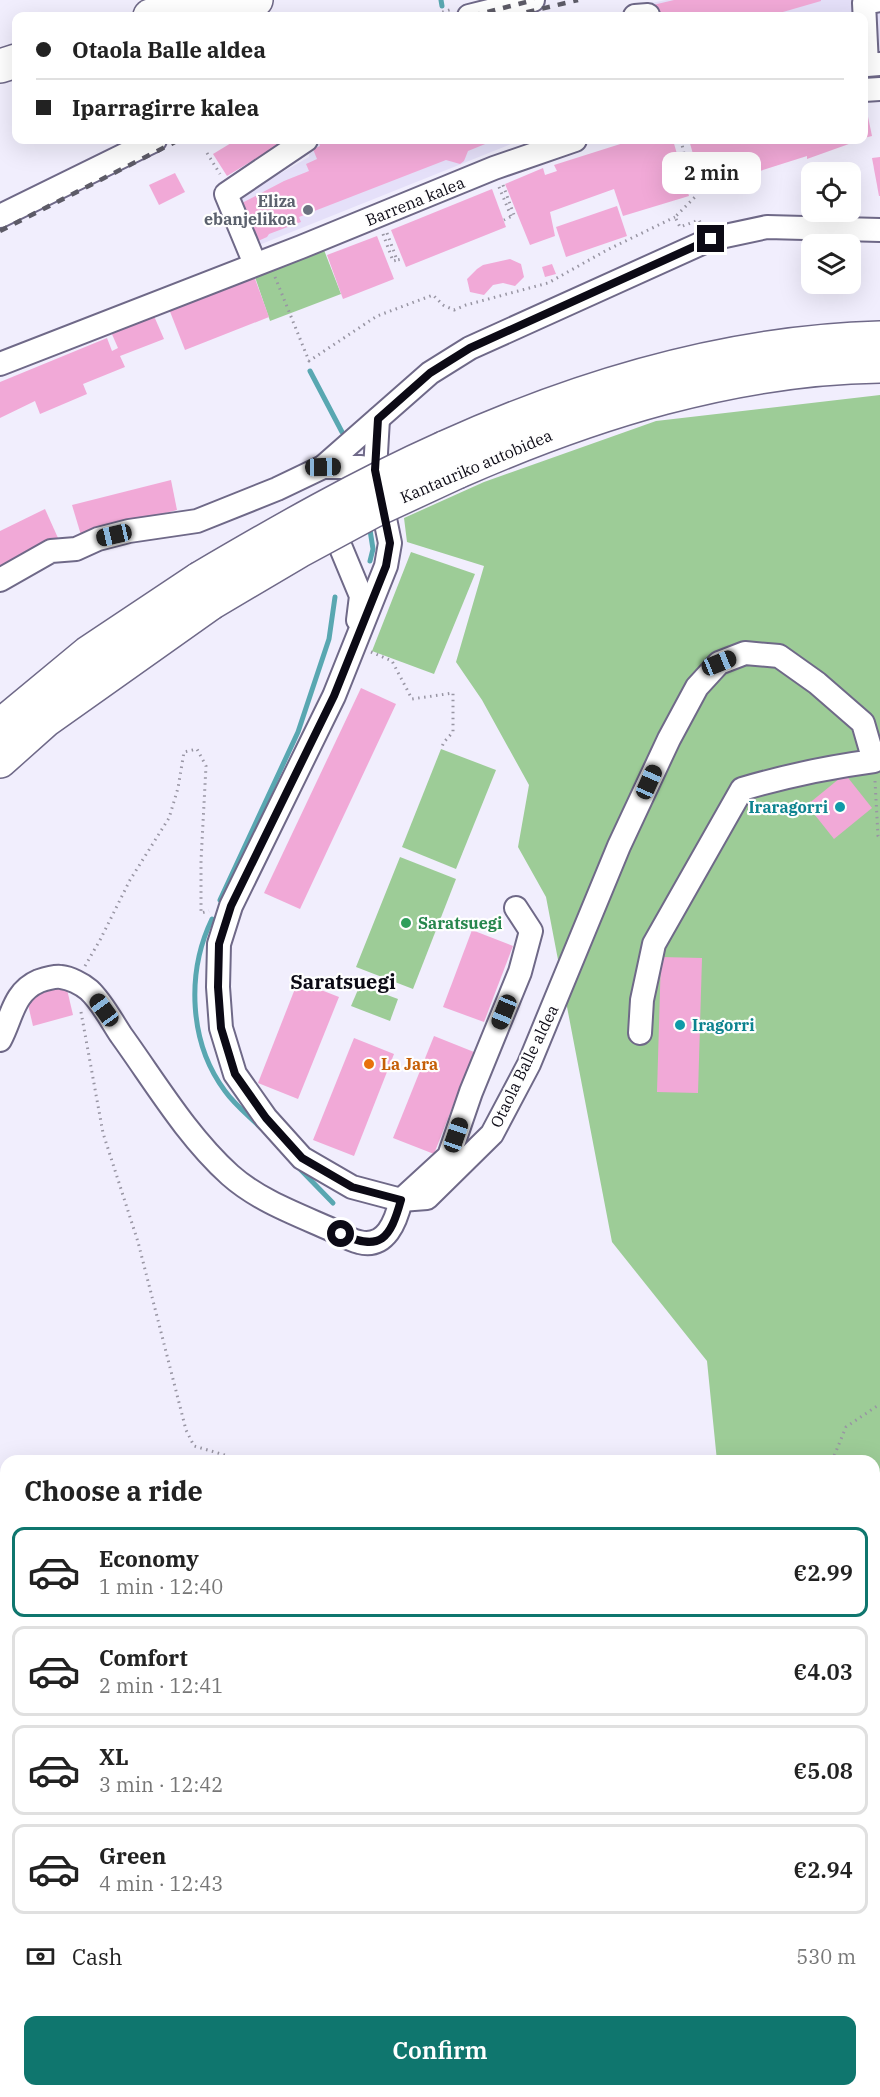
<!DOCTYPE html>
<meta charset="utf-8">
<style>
:root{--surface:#fff;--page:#f2f2f2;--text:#222;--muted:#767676;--line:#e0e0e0;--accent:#0f766e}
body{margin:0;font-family:"IBM Plex Serif",serif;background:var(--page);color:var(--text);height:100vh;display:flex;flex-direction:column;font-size:22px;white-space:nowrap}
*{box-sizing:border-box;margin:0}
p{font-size:20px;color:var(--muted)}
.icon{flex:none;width:33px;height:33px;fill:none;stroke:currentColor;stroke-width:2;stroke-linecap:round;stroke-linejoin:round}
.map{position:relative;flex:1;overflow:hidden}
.drawer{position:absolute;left:0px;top:1455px;width:880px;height:642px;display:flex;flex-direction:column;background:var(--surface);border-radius:18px 18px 0 0;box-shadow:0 6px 24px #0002}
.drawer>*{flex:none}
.guide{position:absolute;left:12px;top:12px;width:856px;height:132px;border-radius:12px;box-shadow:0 6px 24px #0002;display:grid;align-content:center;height:132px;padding:0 24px;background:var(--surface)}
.fabs{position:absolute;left:801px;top:162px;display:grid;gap:12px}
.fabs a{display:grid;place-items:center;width:60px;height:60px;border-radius:12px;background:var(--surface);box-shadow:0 6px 24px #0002;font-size:30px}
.end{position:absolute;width:27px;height:27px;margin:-14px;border:8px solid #0c0a15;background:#fff;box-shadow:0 0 0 3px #fff}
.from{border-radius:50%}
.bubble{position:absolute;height:42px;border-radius:12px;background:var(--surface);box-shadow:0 6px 24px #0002;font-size:20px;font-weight:600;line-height:42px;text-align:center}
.car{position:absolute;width:18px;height:36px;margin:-18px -9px;border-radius:8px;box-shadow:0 0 4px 2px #0007;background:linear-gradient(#222 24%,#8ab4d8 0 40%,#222 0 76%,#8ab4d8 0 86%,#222 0)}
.guide b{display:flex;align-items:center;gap:21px;height:57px;font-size:22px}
.guide b+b{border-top:2px solid var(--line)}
.guide i{width:15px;height:15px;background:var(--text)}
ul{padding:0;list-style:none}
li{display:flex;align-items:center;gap:18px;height:90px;margin:0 12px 9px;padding:0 12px;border:3px solid var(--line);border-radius:12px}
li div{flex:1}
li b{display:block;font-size:22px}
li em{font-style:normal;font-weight:600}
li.on{border-color:var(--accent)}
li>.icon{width:54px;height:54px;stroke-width:1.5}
h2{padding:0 24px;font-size:27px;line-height:72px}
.pay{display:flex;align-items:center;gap:15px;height:66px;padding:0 24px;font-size:22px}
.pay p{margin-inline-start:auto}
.button{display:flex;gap:12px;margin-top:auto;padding:12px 24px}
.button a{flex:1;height:69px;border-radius:12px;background:var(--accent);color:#fff;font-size:24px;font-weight:600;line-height:69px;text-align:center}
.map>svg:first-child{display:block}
.built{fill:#e5e0f9}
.green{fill:#9dcc97}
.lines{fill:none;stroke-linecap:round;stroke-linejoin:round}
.stream{stroke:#59a7b1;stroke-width:5}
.building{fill:#f1a9d7}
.minor-casing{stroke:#6f6988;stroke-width:26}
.highway-casing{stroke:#6f6988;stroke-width:36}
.path{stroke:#9895a3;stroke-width:3;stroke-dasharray:1.5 4.5;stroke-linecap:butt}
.minor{stroke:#fff;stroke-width:22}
.highway{stroke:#fff;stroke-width:33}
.rail{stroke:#5d5b67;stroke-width:4.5;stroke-dasharray:8 8;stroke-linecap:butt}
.highway-bridge-casing{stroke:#6f6988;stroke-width:36;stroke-linecap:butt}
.highway-bridge{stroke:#fff;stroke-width:33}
.route{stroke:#0c0a15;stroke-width:8}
.worship-dot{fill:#6b7280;stroke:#fefefe;stroke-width:2}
.culture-dot{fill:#0f9aa8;stroke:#fefefe;stroke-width:2}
.leisure-dot{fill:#2e9e5b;stroke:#fefefe;stroke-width:2}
.food-dot{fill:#e8710a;stroke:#fefefe;stroke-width:2}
.labels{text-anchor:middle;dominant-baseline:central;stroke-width:4.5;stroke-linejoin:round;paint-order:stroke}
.worship-label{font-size:16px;font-weight:bold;fill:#5b616d;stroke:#fefefe;text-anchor:end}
.street-label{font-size:16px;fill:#0c0a15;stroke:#fefefe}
.culture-label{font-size:16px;font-weight:bold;fill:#0d838f;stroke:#fefefe;text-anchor:end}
.leisure-label{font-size:16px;font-weight:bold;fill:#27864d;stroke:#fefefe;text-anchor:start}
.food-label{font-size:16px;font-weight:bold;fill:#c56008;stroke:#fefefe;text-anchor:start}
.quarter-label{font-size:20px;font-weight:bold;fill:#0c0a15;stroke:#fefefe}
</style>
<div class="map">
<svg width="880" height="2097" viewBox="0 0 880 2097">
<rect width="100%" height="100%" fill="#f1eefd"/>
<g class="built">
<polygon points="666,0 880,0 880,68 864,16 654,16 651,3"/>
<polygon points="311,140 521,140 254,247 235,199 309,157"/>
</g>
<g class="green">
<polygon points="324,250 341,294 270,321 255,277"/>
<polygon points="880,395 880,1845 874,1844 874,1461 717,1461 707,1361 612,1242 546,897 518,847 529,785 482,700 456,662 484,566 407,542 404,518 484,482 656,421"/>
<polygon points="411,552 475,574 434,674 372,651"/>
<polygon points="441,749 496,770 456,869 402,847"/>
<polygon points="400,857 456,879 413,989 356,967"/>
<polygon points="360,985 398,999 390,1021 351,1006"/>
<polygon points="6,1648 6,1716 0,1702 0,1650"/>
<polygon points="187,2091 398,2091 399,2097 189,2097"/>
<polygon points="531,2091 619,2091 623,2097 537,2097"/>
</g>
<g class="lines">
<g class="stream">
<polyline points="441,0 442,6"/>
<polyline points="310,371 342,432"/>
<polyline points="370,530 373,549 370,561"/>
<polyline points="220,900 298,732 329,639 335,597"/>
<path d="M212 919C186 973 189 1043 225 1091 235 1105 249 1116 261 1128"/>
<polyline points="298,1167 333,1203"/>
</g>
</g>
<g class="building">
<polygon points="674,0 821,0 821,1 769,16 655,16 653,5"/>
<polygon points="864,112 867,112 872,136 864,138"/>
<polygon points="236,140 287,140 227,176 213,154"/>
<polygon points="318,140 495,140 468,151 464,161 460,164 446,160 299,217 301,222 269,234 267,237 258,241 240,204 284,181 309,171 306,164 317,159 313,149 320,146"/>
<polygon points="633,140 673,140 689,196 623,216 614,189 550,212 555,236 530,245 505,184 543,168 545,175 557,171 554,165"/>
<polygon points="689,140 860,140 807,159 807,156 703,189"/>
<polygon points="880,157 880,196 879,196 872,158"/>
<polygon points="175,173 185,192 159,205 149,185"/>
<polygon points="492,189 506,227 406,267 391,230"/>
<polygon points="617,206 627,236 566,257 556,227"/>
<polygon points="377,236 394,279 343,299 327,255"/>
<polygon points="510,259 521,264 524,277 515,286 503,283 493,285 484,295 470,292 467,279 477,269 483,265"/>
<polygon points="552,264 556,274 545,277 542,267"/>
<polygon points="254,276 269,317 185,350 169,309"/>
<polygon points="154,316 164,339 120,356 125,367 83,384 87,394 40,414 35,401 0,418 0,382 107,338 112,351 118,348 111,332"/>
<polygon points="171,480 177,510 81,535 72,505"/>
<polygon points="45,509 58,538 0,566 0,531"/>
<polygon points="361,688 396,704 300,909 264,893"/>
<polygon points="845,774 872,808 834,839 807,805"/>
<polygon points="472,930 513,946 484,1022 443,1007"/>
<polygon points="661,957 702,958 698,1093 657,1092"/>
<polygon points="298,981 339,997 298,1099 258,1083"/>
<polygon points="66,985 73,1015 33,1026 26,996"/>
<polygon points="434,1036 474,1052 434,1154 393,1138"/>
<polygon points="354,1038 394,1054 354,1156 313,1140"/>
</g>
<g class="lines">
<g class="minor-casing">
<g id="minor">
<polyline points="880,0 864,3 867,65 880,64"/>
<polyline points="469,16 533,0"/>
<polyline points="635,16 648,15 648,16"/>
<polyline points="864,90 880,89"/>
<polyline points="0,216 155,140"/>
<polyline points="255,264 226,194 306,140"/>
<polyline points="0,364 301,247 494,168 575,140"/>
<path d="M378 419 375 470 390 543 386 566 334 696 231 906 219 944 218 987 221 1028 235 1074 266 1118 302 1158 352 1187 401 1200 427 1198 492 1134 529 1064 619 846 669 739 697 687 719 663 745 653 779 656 817 683 863 723 874 761C829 767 786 776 742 789L654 944 642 1000 640 1033"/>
<polyline points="323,467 361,467 375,470"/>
<polyline points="341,548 361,596 358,620"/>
<polyline points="0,580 51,551 76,549 98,539 129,531 197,521 277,489 323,467 430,373 470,348 711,239 767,227 880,230"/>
<path d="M0 1040C12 1018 13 992 39 981 45 979 54 976 61 977 70 978 82 984 89 990 102 1002 111 1020 121 1035 155 1082 186 1135 230 1175 258 1200 296 1214 330 1229 339 1233 349 1240 359 1242 386 1249 396 1221 401 1200"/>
<polyline points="401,1200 449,1156 471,1092 520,972 531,931 516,908"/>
</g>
</g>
<g class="highway-casing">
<g id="highway">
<polyline points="150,16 200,0"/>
<polyline points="207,16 256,0"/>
<polyline points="0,66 16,61"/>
<path d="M444 448C581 386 729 342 880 338"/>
<path d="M457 472C591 413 733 368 880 366"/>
<polyline points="0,726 88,653 199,579"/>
<polyline points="0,761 46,720 211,603"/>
</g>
</g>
<g class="path">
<polyline points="431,16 452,9"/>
<polyline points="681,140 688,172 696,196 675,217 680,227 699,220 700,222"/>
<polyline points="207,153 220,174"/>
<polyline points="503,185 514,215 504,220"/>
<polyline points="499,187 511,216"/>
<polyline points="387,233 397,260 402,259"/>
<polyline points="383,234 393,261 397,260"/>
<polyline points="275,277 309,361 377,316 433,295 443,305 454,310 466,305 548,283 607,250 675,217"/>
<polyline points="371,652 392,661 412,699 453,693 453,732 444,742 441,749"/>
<polyline points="875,781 878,836 880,839"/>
<polyline points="85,966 100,940 130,880 169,818 178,788 184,752 197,749 206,766 201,861 201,913 209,911"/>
<polyline points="81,1012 103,1133 138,1242 186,1430 194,1446 245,1461"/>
<polyline points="832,1461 846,1427 880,1404"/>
<polyline points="0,1669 6,1680"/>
<polyline points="874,2080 880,2072"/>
<polyline points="507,2091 517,2097"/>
<polyline points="538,2091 539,2097"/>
<polyline points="491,2097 493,2091"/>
<polyline points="863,2097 867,2091"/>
</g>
<use href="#minor" class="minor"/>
<use href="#highway" class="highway"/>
<g class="rail">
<polyline points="472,16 534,0"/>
<polyline points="511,16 578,0"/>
<polyline points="0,231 179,140"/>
</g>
<g class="highway-bridge-casing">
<g id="highway-bridge">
<path d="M199 579C279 532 359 486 444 448"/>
<polyline points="211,603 299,551 373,511 457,472"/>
</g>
</g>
<use href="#highway-bridge" class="highway-bridge"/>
</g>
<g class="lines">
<path class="route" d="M341 1234C381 1252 390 1239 401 1200L352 1187 302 1158 266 1118 235 1074 221 1028 218 987 219 944 231 906 334 696 386 566 390 543 375 470 378 419 430 373 470 348 711 239"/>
</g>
<circle class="worship-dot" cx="308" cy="210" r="6"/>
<g class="culture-dot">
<circle cx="840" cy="807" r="6"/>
<circle cx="680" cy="1025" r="6"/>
</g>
<circle class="leisure-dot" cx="406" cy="923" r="6"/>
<circle class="food-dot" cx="369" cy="1064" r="6"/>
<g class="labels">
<g class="worship-label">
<text x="296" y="201">Eliza<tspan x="296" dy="18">ebanjelikoa</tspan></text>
</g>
<g class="street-label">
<text transform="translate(415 201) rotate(-22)">Barrena kalea</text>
<text transform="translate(476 466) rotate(-23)">Kantauriko autobidea</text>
<text transform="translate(524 1066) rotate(-64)">Otaola Balle aldea</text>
</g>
<g class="culture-label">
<text x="828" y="807">Iraragorri</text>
<text x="692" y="1025" text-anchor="start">Iragorri</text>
</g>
<g class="leisure-label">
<text x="418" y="923">Saratsuegi</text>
</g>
<g class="food-label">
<text x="381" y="1064">La Jara</text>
</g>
<g class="quarter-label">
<text x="343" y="981">Saratsuegi</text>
</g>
</g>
</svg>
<div class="fabs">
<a><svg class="icon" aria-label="locate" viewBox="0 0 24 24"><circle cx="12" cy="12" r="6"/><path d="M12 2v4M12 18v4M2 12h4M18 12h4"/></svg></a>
<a><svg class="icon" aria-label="layers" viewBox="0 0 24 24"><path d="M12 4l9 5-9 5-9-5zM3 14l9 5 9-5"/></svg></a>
</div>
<i class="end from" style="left:341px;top:1234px"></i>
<i class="end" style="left:711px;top:239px"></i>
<div class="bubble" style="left:662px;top:152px;width:99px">2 min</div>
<i class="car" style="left:323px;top:467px;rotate:89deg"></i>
<i class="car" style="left:114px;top:535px;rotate:257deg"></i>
<i class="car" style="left:719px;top:663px;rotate:68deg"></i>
<i class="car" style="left:649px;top:782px;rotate:24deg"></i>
<i class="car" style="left:104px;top:1010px;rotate:324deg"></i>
<i class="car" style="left:504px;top:1012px;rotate:202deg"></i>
<i class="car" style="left:456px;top:1135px;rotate:19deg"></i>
<div class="guide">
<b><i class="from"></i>Otaola Balle aldea</b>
<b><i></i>Iparragirre kalea</b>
</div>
<section class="drawer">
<h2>Choose a ride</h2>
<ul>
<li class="on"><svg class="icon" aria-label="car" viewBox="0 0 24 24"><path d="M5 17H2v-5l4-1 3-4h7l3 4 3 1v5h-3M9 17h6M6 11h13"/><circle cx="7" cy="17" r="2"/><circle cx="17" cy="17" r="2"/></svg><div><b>Economy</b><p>1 min · 12:40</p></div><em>€2.99</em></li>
<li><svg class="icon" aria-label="car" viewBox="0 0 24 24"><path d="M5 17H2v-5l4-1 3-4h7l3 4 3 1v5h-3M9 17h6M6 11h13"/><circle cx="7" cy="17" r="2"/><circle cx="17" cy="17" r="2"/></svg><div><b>Comfort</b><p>2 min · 12:41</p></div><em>€4.03</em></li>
<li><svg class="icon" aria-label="car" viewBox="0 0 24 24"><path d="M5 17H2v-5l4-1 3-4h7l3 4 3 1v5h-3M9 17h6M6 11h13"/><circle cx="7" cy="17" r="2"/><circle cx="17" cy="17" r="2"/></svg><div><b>XL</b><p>3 min · 12:42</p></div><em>€5.08</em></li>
<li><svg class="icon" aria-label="car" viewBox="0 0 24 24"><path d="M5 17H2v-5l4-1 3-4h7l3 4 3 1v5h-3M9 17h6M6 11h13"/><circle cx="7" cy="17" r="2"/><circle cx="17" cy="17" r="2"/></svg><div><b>Green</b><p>4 min · 12:43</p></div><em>€2.94</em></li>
</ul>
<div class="pay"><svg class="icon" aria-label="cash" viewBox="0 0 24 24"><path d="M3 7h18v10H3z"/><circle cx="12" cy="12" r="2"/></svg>Cash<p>530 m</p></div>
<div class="button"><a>Confirm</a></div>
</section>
</div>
